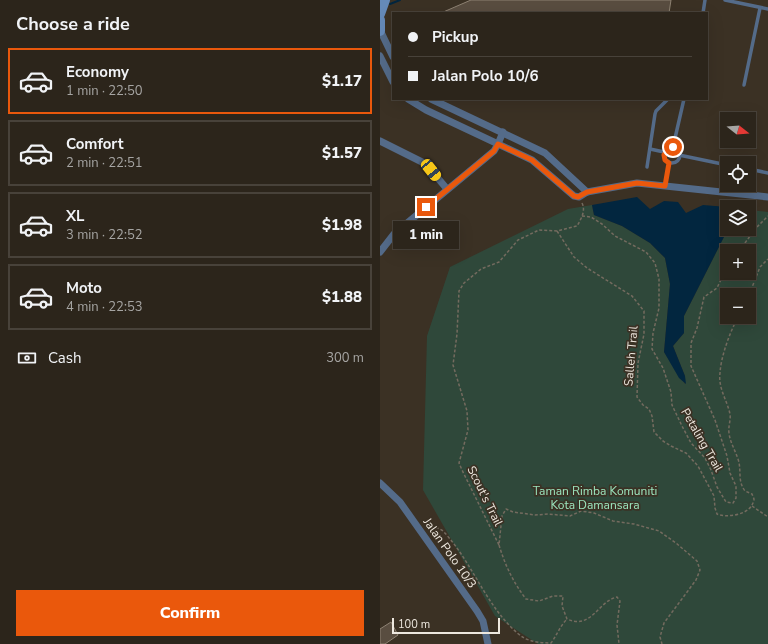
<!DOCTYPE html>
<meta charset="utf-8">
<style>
:root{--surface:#2c251b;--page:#383128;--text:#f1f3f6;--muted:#a6a5a3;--line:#48423a;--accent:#ea580c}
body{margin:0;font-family:"Nunito Sans",sans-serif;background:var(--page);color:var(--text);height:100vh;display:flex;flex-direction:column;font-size:15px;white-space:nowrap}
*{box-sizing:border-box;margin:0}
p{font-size:13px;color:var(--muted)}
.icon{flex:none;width:22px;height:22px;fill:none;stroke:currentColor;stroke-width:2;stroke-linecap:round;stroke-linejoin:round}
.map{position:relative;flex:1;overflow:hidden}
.side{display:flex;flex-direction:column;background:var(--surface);width:380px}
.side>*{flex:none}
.top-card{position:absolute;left:12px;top:12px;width:316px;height:88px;border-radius:0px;box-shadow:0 4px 16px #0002,0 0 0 1px var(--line);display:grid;align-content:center;height:88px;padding:0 16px;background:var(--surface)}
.needle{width:26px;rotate:107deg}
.controls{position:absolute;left:340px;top:112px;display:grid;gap:8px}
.controls a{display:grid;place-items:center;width:36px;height:36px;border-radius:0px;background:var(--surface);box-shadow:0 4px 16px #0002,0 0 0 1px var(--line);font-size:20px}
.scale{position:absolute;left:12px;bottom:10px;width:108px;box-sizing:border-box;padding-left:4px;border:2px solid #eee8df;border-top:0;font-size:11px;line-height:14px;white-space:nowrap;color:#eee8df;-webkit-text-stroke:3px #3b3124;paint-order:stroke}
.end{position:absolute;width:18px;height:18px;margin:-9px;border:5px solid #ea580c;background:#fff;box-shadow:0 0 0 2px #fff}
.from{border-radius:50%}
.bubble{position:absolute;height:28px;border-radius:0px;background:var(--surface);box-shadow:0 4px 16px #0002,0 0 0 1px var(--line);font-size:13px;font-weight:800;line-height:28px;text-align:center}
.car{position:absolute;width:12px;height:24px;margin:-12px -6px;border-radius:5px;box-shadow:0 0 3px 1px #0007;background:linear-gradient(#f5c518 24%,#345 0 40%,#f5c518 0 76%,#345 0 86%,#f5c518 0)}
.top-card b{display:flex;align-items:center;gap:14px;height:38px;font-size:15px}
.top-card b+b{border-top:1px solid var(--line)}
.top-card i{width:10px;height:10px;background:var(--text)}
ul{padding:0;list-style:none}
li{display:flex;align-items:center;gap:12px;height:66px;margin:0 8px 6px;padding:0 8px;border:2px solid var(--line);border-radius:0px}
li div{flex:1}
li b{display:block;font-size:15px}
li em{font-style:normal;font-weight:800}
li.active{border-color:var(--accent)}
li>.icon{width:36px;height:36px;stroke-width:1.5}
h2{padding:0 16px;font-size:18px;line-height:48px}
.pay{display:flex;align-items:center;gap:10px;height:44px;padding:0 16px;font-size:15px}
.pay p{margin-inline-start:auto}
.action{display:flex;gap:8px;margin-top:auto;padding:8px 16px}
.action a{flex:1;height:46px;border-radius:0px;background:var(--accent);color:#fff;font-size:16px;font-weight:800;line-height:46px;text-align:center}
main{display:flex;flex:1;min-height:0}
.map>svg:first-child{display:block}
.green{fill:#2f483a;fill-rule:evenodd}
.water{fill:#02263f}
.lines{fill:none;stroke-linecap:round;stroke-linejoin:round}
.stream{stroke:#02263f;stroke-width:2}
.building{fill:#594d40;stroke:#8e8273}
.path{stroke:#746b5f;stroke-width:1.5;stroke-dasharray:3 2;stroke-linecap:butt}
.lane{stroke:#546b89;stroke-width:3.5}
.street{stroke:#546b89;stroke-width:7}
.secondary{stroke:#658ab9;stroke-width:10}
.route{stroke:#ea580c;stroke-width:5}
.labels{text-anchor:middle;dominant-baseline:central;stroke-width:3.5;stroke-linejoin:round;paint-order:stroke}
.street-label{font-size:12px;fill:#eee8df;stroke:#3b3124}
.park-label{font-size:12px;fill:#9be5be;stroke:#3b3124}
</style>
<main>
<section class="side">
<h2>Choose a ride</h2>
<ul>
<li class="active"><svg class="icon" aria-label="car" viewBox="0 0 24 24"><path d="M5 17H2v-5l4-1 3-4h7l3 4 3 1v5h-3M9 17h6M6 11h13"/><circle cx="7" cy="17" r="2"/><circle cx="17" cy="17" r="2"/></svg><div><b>Economy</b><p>1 min · 22:50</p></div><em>$1.17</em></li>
<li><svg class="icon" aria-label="car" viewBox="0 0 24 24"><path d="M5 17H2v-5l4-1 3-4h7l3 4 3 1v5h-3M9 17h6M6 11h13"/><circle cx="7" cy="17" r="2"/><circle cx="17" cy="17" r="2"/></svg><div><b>Comfort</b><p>2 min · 22:51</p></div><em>$1.57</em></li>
<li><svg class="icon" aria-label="car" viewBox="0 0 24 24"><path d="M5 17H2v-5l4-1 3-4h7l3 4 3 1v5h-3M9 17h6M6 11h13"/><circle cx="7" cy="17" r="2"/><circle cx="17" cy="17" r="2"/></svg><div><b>XL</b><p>3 min · 22:52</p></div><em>$1.98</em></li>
<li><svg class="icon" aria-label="car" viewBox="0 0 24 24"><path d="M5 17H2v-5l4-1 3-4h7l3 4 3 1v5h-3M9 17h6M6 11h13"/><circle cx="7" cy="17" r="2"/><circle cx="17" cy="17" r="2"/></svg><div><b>Moto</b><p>4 min · 22:53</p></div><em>$1.88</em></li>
</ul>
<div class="pay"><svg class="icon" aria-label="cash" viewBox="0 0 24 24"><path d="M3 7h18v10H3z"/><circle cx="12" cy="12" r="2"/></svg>Cash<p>300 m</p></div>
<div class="action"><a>Confirm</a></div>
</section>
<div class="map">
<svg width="388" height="644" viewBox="0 0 388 644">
<rect width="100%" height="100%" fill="#3b3124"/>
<path class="green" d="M212 205 214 215 242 226 270 243 285 258 290 284 284 352 305 384V376L293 346 304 333V316L348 229H369V210L388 212V644H158L115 616 43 490 47 336 70 267 188 209ZM347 251H369V273H347ZM347 295H369V317H347Z"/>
<polygon class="water" points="257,197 270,209 284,201 298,202 306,213 323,205 347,207 348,229 304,316 304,333 293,346 305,376 306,384 299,378 284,352 290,284 285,258 270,243 242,226 214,215 212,205"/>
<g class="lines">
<polyline class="stream" points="10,4 20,0"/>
</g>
<g class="building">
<polygon points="91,0 291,0 289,13 61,13"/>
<polygon points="11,622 18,635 5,644 0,644 0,629"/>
</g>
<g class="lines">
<g class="path">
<path d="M202 203C206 211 201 219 197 226L177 231 159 230 138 240 119 262 101 269 84 283 79 291 77 334 73 365 87 411 88 430 79 463 82 470 119 545 122 516 126 509 133 512 155 515 168 514 190 516 201 511 214 513 233 521 254 524 279 531 296 543 317 561 320 570 316 580 284 623 280 637 282 644"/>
<polyline points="202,216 211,217 222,224 235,236 266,252 275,263 279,279 279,308 273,333 272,349 283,368 291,392 292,405 302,426 311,443 325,458 331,470 337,487 346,502 353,503 356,498 356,486 350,473 347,456 335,420 311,366 311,343 317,328 324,297 337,288 347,267"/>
<path d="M177 231 194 257 207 268 252 296 264 311V334L258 363 257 397 263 405 269 409 272 416 274 432 283 441 291 446 306 453 318 466 334 496 335 508 337 514C346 518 367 515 372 505 373 503 374 501 374 499L372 494 365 491C357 480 362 471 358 459 355 450 350 442 349 433 348 427 351 420 350 414 347 400 338 388 340 373 341 356 350 332 358 317"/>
<polyline points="359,251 376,228 388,216"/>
<polyline points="369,295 380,267 388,259"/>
<polyline points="372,506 388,517"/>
<path d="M46 526C51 525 59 528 63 531 87 556 100 590 122 617 128 624 136 633 144 638 152 642 162 643 171 643 177 635 180 626 187 619"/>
<path d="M119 545C125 565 133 582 146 599L159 601 173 596H183L182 606 187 619C212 630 218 601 237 597L240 601 237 625 239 644"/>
</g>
<g class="lane">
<polyline points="345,0 388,9"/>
<polyline points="323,13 325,0"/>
<polyline points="364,85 380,8"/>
<polyline points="293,147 304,99"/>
<circle cx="292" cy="155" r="8"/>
<polyline points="270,149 284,152"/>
<polyline points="299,155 347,165"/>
<polyline points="267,167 275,114 276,111 288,99"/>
<polyline points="369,169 388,173"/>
<polyline points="285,186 289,163"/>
</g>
<g class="street">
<polyline points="0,30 13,57"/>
<polyline points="0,56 13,82"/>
<polyline points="28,99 46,110 152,160 194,196 199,197 207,192 257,183 388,197"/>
<polyline points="51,99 165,153 207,192"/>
<polyline points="0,141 42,162 51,170 67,189"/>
<polyline points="0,252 14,234 114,151 118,144 123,132"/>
<polyline points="0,483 20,502 97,611 103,621 108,644"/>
</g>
<g class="secondary">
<polyline points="0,14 5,0"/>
<polyline points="0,20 0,31"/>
</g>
</g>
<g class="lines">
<polyline class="route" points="46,207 114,151 118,144 152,160 194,196 198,197 207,192 257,183 285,186 289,163 285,160 284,155 288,148 293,147"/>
</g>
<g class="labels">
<g class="street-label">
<text transform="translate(251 356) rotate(-85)">Salleh Trail</text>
<text transform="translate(322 440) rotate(60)">Petaling Trail</text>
<text transform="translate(105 496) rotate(64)">Scout's Trail</text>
<text transform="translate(70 553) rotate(55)">Jalan Polo 10/3</text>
</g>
<g class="park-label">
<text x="215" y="491">Taman Rimba Komuniti<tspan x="215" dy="14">Kota Damansara</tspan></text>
</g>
</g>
</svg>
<div class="controls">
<a><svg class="needle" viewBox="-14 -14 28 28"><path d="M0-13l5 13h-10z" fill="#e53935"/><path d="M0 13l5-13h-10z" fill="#a6a5a3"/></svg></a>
<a><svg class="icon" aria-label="locate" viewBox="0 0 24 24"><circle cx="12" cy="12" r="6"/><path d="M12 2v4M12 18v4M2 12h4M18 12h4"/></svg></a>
<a><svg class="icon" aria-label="layers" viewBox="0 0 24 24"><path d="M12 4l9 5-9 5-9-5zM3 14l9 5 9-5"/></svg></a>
<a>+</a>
<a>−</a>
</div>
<div class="scale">100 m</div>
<i class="end from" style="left:293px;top:147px"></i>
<i class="end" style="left:46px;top:207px"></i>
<div class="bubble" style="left:13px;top:221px;width:66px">1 min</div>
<i class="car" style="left:51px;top:170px;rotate:141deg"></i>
<div class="top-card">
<b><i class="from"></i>Pickup</b>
<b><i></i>Jalan Polo 10/6</b>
</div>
</div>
</main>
